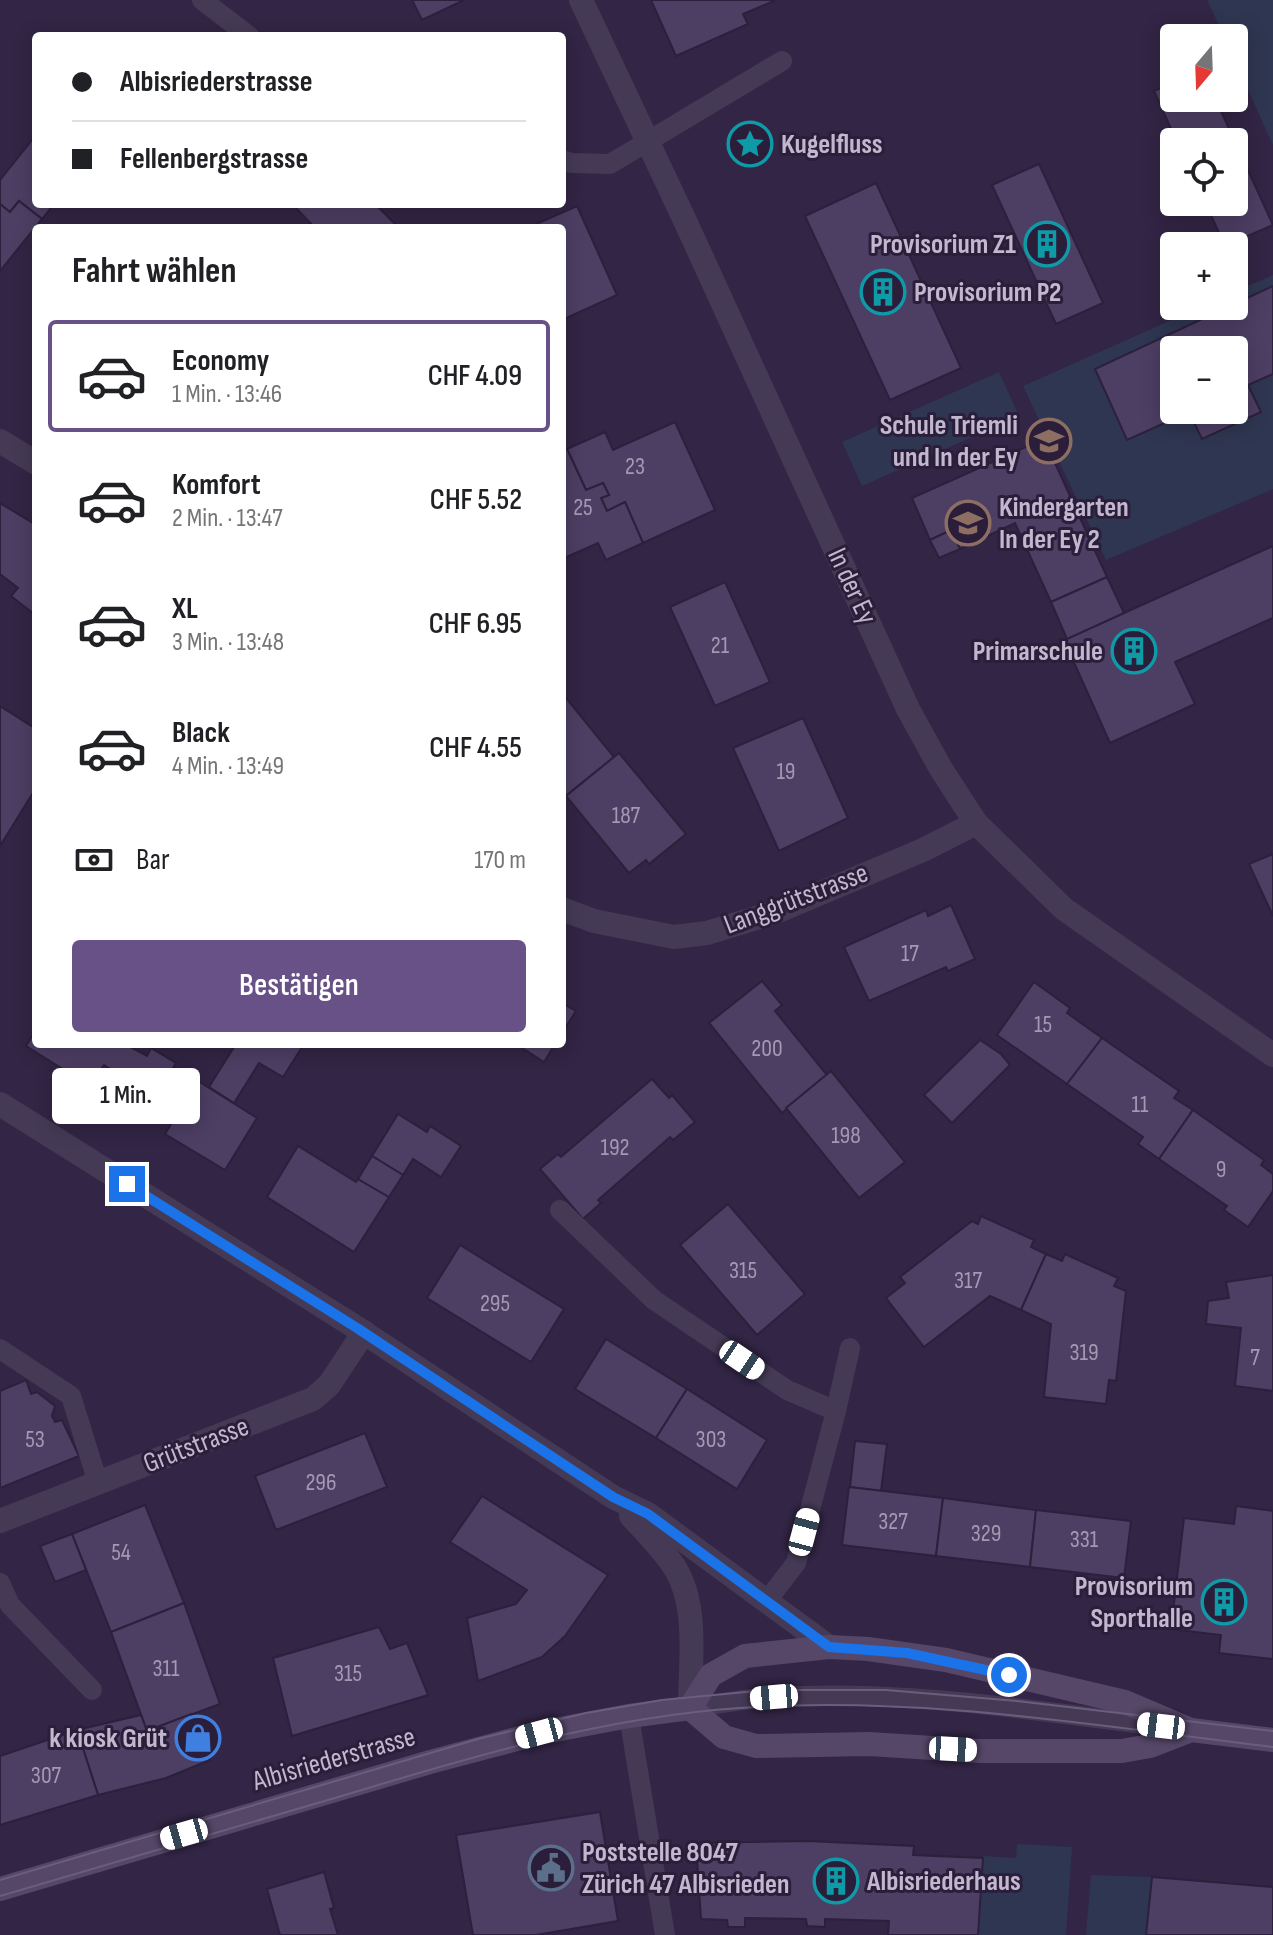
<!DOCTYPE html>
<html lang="de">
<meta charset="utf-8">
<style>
:root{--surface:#fff;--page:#f6f6f6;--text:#202124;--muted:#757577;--line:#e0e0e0;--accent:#685187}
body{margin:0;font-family:"Sofia Sans Condensed",sans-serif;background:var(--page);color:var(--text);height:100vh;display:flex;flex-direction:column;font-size:30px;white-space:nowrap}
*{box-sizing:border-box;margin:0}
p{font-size:26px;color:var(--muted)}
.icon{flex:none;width:44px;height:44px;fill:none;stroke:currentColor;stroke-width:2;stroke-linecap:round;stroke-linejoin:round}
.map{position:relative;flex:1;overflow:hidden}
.sheet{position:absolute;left:32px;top:224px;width:534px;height:824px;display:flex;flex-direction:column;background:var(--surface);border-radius:8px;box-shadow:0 4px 20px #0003}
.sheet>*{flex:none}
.hud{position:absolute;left:32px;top:32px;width:534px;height:176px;border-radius:8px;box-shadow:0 4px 20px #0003;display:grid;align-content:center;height:176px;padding:0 40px;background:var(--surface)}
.needle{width:52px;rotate:199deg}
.controls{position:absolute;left:1160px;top:24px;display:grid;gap:16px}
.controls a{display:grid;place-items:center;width:88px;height:88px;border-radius:8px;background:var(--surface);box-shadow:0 4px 20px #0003;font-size:40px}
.end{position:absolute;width:36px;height:36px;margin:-18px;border:10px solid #1a73e8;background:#fff;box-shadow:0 0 0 4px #fff}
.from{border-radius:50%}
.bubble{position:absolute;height:56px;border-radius:8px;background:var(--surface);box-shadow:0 4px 20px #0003;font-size:26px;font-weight:600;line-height:56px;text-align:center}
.car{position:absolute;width:24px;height:48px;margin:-24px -12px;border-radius:10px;box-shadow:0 0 6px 2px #0007;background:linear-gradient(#fff 24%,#345 0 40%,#fff 0 76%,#345 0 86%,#fff 0)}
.hud b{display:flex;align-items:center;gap:28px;height:76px;font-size:30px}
.hud b+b{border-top:2px solid var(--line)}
.hud i{width:20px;height:20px;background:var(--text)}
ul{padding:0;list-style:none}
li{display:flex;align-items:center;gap:24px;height:112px;margin:0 16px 12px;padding:0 24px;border:4px solid transparent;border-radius:8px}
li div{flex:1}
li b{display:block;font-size:30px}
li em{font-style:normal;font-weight:600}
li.active{border-color:var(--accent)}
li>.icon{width:72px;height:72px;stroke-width:1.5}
h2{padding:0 40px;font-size:36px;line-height:96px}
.pay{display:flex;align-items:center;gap:20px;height:88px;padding:0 40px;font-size:30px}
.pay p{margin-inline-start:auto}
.action{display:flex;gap:16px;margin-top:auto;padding:16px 40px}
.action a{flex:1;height:92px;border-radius:8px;background:var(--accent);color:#fff;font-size:32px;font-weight:600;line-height:92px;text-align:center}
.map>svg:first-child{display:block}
.green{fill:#2f3651;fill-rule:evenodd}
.building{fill:#4d3e63;stroke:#2c203c;stroke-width:2;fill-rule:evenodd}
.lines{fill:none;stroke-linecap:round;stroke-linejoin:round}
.service{stroke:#453a55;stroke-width:20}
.minor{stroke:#453a55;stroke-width:24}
.secondary{stroke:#564768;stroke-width:24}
.tram{stroke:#6b5d7e;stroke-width:2}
.route{stroke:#1a73e8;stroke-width:10}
.labels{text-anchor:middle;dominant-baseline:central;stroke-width:6;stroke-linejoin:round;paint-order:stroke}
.number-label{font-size:24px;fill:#a499b3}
.poi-label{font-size:28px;font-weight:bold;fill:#c1b7ce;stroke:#2a1e3a;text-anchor:start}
.street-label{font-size:28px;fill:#c1b7ce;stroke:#2a1e3a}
</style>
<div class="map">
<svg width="1273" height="1935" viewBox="0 0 1273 1935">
<rect width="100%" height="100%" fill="#322545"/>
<g class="green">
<polygon points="1207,0 1273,0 1273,145 1234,59 1234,38 1225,38"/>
<path d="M1273 275V489L1106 560 1023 386 1203 306H1234V292ZM1174 350H1234V410H1174Z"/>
<polygon points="999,372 1019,416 862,486 842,442"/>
<polygon points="1017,1844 1072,1847 1066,1935 978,1935 983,1856 1016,1858"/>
<polygon points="1091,1875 1152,1877 1146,1935 1086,1935"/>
</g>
<g class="building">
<polygon points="412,0 464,0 422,20"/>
<polygon points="651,0 774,0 774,1 743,14 748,24 676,56"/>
<polygon points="1174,82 1174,98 1215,98 1273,225 1225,246 1205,202 1234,202 1234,142 1177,142 1154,91"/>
<polygon points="36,135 36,204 54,204 42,219 19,201 10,212 0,204 0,180"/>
<polygon points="1039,164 1103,303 1056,324 992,185"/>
<polygon points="876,183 961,368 890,400 805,216"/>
<polygon points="19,201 42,219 0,271 0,204 10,212"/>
<polygon points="296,204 375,204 397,226 395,228 315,228 294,206"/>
<polygon points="577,206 617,295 562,320 562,228 527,228"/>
<path d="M1273 286V374L1248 385 1261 412 1202 439 1189 412 1127 440 1095 369ZM1174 350H1234V410H1174Z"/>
<polygon points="675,422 715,510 643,543 625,502 607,511 601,498 609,495 603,483 586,490 567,449 605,432 613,450"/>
<polygon points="1044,439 1107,577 1051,602 1015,523 960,549 951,530 930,540 912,498"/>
<polygon points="567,449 586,490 603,483 609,495 601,498 607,511 625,502 643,543 606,560 598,543 562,559 562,452"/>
<polygon points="0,503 36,525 34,614 11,596 18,588 0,574"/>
<polygon points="951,530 960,549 939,558 930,540"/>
<polygon points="1273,546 1273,618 1175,662 1195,704 1110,743 1064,640"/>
<polygon points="1107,577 1124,613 1067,639 1051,602"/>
<polygon points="725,582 770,682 715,706 670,607"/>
<polygon points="562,693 614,757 562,799"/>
<polygon points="0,706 36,729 36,788 0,846"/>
<polygon points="803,718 848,818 779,851 733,748"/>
<polygon points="619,753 686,834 649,864 646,860 629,873 566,796"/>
<polygon points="1273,854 1273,916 1249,864"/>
<polygon points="951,905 975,959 948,971 946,967 869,1001 844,947 926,910 928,916"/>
<polygon points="762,981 782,1005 775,1011 827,1075 782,1113 709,1023"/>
<polygon points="1034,982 1070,1008 1067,1013 1102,1038 1067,1084 997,1035"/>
<polygon points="562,1003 576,1011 562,1033"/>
<polygon points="36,1030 36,1044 125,1044 147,1056 151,1048 176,1063 164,1084 128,1080 104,1065 90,1086 26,1046"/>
<polygon points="1102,1038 1179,1091 1174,1098 1193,1110 1159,1159 1138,1144 1143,1137 1067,1084"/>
<polygon points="980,1040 1001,1054 1010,1065 952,1123 924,1095"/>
<polygon points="229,1044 304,1044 283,1077 259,1063 234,1103 209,1087 234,1047"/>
<polygon points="516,1044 555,1044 544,1062"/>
<polygon points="831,1071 905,1162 859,1198 786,1108"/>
<polygon points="652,1079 669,1098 672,1095 695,1122 673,1140 670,1137 598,1200 601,1203 583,1219 540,1169 558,1154 561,1157"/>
<polygon points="198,1081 257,1118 225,1170 165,1134"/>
<polygon points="1193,1110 1264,1160 1261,1165 1273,1174 1273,1191 1248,1227 1224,1210 1227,1206 1159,1159"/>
<polygon points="398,1114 427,1132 430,1126 461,1146 441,1177 413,1159 403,1175 372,1156"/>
<polygon points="298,1146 356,1182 358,1179 389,1197 354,1252 267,1197"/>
<polygon points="372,1156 403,1175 389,1197 358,1179"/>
<polygon points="728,1204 805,1294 757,1335 680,1245"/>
<polygon points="981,1216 1034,1240 1031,1247 1046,1254 1021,1310 990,1296 924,1347 886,1298 905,1283 900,1277 972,1221 978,1224"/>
<polygon points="460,1245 564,1309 531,1362 427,1298"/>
<polygon points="1046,1254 1062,1261 1065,1254 1118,1278 1114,1286 1126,1291 1116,1381 1109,1380 1106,1404 1044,1397 1051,1324 1021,1310"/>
<polygon points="1273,1275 1273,1391 1235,1386 1241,1328 1206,1324 1208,1301 1229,1298 1226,1282"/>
<polygon points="606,1339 687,1389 656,1438 575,1389"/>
<polygon points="26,1380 31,1394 37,1392 55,1406 52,1416 55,1422 62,1420 79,1456 0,1488 0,1391"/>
<polygon points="687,1389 767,1440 737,1489 656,1438"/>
<polygon points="365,1433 387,1487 276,1530 255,1476"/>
<polygon points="855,1441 887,1444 881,1491 850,1487"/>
<polygon points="849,1487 943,1498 936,1556 842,1545"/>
<polygon points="482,1496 608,1575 565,1636 542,1657 478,1681 467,1618 516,1604 527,1590 450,1542"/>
<polygon points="943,1498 1036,1510 1030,1567 936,1556"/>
<polygon points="145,1505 184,1603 111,1632 72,1534"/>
<polygon points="1236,1506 1273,1511 1273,1659 1219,1653 1221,1635 1171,1629 1184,1518 1234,1524"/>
<polygon points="1036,1510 1131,1521 1124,1578 1030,1567"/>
<polygon points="72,1534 86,1570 55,1582 40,1546"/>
<polygon points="184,1603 220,1704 147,1731 111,1632"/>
<polygon points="379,1627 390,1649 407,1643 428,1695 292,1736 273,1658"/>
<polygon points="191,1714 210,1760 166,1778 98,1795 77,1730 141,1715 147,1731"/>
<polygon points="77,1730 98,1795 0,1825 0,1756"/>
<polygon points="600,1812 618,1921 536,1935 473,1935 456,1835"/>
<polygon points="808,1841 914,1846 913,1855 983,1858 978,1935 888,1935 889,1921 825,1919 825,1927 807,1926 806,1919 745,1918 745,1927 728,1927 727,1920 701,1919 699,1889 691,1890 690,1874 698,1874 696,1843"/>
<polygon points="324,1872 334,1908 330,1909 338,1935 280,1935 267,1889"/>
<polygon points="1152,1877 1273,1887 1273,1935 1146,1935"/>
</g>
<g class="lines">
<g class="service">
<polyline points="202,0 249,36"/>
<polyline points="562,160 571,163 610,164 782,61"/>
<polyline points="560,1210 654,1300 787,1390 836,1411"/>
<polyline points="0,1349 71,1396 98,1483"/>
<polyline points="0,1583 10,1605 92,1690"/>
<polyline points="766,1602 796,1563 836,1411 850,1348"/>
<path d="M690 1708C718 1704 746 1698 775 1697 908 1689 1043 1712 1175 1728"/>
<polyline points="629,1716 665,1935"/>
</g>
<g class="minor">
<polyline points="581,0 687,225 908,709 941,769 976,823 1064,909 1273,1055"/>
<polyline points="0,441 36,463"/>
<polyline points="562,909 594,921 674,937 707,933 776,912 923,850 976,823"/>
<polyline points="0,1104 357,1328 613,1497 648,1514 829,1647"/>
<path d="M631 1516C647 1533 663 1549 675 1568 699 1607 690 1664 690 1708"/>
<polyline points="0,1521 313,1399 329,1385 364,1332"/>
</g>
<g class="secondary">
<polyline points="690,1708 711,1675 745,1656 829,1647 868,1649 946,1660 1125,1702 1191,1730 1273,1740"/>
<polyline points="0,1889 430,1762 539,1733 629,1716 690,1708 724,1737 756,1746 869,1744 981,1751 1122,1751 1150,1746 1191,1730"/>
</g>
<g class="tram">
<polyline points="0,1880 478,1739 586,1713 662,1700 767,1690 886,1690 1017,1701 1273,1731"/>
<path d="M0 1896C115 1863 230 1829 345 1795 474 1756 604 1717 740 1708 918 1695 1097 1726 1273 1747"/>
</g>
</g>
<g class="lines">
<polyline class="route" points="127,1184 357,1328 613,1497 648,1514 829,1647 907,1653 1009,1675"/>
</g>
<defs>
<g id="sight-ring" transform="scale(2.3)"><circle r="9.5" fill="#2a1e3a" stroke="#0f9aa8" stroke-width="1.5"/><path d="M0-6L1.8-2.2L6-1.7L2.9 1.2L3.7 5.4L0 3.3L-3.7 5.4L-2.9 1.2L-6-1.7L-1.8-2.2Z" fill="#0f9aa8"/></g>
<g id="building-ring" transform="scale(2.3)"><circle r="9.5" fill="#2a1e3a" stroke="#0f9aa8" stroke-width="1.5"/><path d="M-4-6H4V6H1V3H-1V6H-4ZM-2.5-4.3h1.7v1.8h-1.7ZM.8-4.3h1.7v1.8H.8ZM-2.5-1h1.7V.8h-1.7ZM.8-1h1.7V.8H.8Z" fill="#0f9aa8"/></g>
<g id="school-ring" transform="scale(2.3)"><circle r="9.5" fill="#2a1e3a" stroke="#8d6e63" stroke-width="1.5"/><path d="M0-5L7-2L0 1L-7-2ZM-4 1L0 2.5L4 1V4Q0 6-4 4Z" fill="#8d6e63"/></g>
<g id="shop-ring" transform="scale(2.3)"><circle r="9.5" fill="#2a1e3a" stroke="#3f7fe0" stroke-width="1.5"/><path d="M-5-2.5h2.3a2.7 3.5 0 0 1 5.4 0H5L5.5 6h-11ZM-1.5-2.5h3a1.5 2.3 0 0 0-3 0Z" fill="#3f7fe0"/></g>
<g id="civic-ring" transform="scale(2.3)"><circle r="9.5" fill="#2a1e3a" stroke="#5c6f8a" stroke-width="1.5"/><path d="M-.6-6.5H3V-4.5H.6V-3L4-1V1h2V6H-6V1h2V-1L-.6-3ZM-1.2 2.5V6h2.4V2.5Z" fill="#5c6f8a"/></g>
</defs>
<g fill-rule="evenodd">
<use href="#sight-ring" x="750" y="144"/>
<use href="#building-ring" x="1047" y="244"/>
<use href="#building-ring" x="883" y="292"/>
<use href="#school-ring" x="1049" y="441"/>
<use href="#school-ring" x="968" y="523"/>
<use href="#building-ring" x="1134" y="651"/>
<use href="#building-ring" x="1224" y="1602"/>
<use href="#shop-ring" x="198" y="1738"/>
<use href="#civic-ring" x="551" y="1868"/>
<use href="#building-ring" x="836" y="1881"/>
</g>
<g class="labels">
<g class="number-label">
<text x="635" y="466">23</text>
<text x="583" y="507">25</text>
<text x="720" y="645">21</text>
<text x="786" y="771">19</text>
<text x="626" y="815">187</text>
<text x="910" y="953">17</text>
<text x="1043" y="1024">15</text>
<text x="767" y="1048">200</text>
<text x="1140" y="1104">11</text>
<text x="846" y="1135">198</text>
<text x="615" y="1147">192</text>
<text x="1221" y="1169">9</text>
<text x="743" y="1270">315</text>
<text x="968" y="1280">317</text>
<text x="495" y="1303">295</text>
<text x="1084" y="1352">319</text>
<text x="1255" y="1357">7</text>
<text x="35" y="1439">53</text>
<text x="711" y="1439">303</text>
<text x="321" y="1482">296</text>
<text x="893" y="1521">327</text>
<text x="986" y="1533">329</text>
<text x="1084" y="1539">331</text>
<text x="121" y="1552">54</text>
<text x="166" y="1668">311</text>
<text x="348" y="1673">315</text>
<text x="46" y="1775">307</text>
</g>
<g class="poi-label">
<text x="781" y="144">Kugelfluss</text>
<text x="1016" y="244" text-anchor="end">Provisorium Z1</text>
<text x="914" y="292">Provisorium P2</text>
<text x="1018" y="425" text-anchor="end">Schule Triemli<tspan x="1018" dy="32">und In der Ey</tspan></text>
<text x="999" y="507">Kindergarten<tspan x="999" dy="32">In der Ey 2</tspan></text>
<text x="1103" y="651" text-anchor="end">Primarschule</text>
<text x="1193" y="1586" text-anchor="end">Provisorium<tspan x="1193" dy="32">Sporthalle</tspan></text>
<text x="167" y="1738" text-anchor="end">k kiosk Grüt</text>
<text x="582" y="1852">Poststelle 8047<tspan x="582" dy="32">Zürich 47 Albisrieden</tspan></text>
<text x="867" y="1881">Albisriederhaus</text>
</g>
<g class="street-label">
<text transform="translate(852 586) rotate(65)">In der Ey</text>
<text transform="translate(796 899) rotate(-21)">Langgrütstrasse</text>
<text transform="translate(196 1445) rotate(-21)">Grütstrasse</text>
<text transform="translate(334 1759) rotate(-16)">Albisriederstrasse</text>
</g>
</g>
</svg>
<div class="controls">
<a><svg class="needle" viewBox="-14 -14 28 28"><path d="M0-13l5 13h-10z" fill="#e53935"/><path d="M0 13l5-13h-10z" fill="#757577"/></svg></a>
<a><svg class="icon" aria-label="locate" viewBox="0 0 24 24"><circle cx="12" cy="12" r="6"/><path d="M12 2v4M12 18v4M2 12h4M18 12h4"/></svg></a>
<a>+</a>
<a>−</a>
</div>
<i class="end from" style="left:1009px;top:1675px"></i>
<i class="end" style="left:127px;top:1184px"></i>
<div class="bubble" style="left:52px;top:1068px;width:148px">1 Min.</div>
<i class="car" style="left:742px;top:1360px;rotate:124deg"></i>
<i class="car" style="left:804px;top:1532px;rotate:15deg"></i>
<i class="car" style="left:774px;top:1697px;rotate:265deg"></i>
<i class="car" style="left:1161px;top:1726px;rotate:277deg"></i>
<i class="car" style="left:539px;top:1733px;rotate:255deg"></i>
<i class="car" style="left:953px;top:1749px;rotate:93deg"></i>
<i class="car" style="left:184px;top:1834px;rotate:254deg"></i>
<div class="hud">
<b><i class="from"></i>Albisriederstrasse</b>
<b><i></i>Fellenbergstrasse</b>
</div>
<section class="sheet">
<h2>Fahrt wählen</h2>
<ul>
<li class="active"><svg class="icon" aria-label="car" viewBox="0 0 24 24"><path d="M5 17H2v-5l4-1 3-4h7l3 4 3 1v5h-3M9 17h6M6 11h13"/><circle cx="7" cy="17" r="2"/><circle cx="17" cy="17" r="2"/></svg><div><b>Economy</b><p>1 Min. · 13:46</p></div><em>CHF 4.09</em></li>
<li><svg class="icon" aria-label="car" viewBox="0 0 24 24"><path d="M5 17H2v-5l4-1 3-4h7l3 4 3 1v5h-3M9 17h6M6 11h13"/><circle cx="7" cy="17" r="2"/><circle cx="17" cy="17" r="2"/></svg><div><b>Komfort</b><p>2 Min. · 13:47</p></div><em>CHF 5.52</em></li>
<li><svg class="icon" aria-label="car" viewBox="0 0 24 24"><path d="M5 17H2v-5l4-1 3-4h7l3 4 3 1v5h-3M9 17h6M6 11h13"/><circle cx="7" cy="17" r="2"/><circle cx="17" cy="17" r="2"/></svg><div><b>XL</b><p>3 Min. · 13:48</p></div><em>CHF 6.95</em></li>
<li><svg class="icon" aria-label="car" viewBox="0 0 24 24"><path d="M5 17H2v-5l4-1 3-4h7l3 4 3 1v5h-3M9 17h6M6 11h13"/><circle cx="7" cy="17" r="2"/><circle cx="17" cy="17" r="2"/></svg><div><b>Black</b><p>4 Min. · 13:49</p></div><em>CHF 4.55</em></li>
</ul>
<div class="pay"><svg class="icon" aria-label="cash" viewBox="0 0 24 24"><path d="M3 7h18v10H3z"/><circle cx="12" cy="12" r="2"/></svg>Bar<p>170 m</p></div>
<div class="action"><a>Bestätigen</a></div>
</section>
</div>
